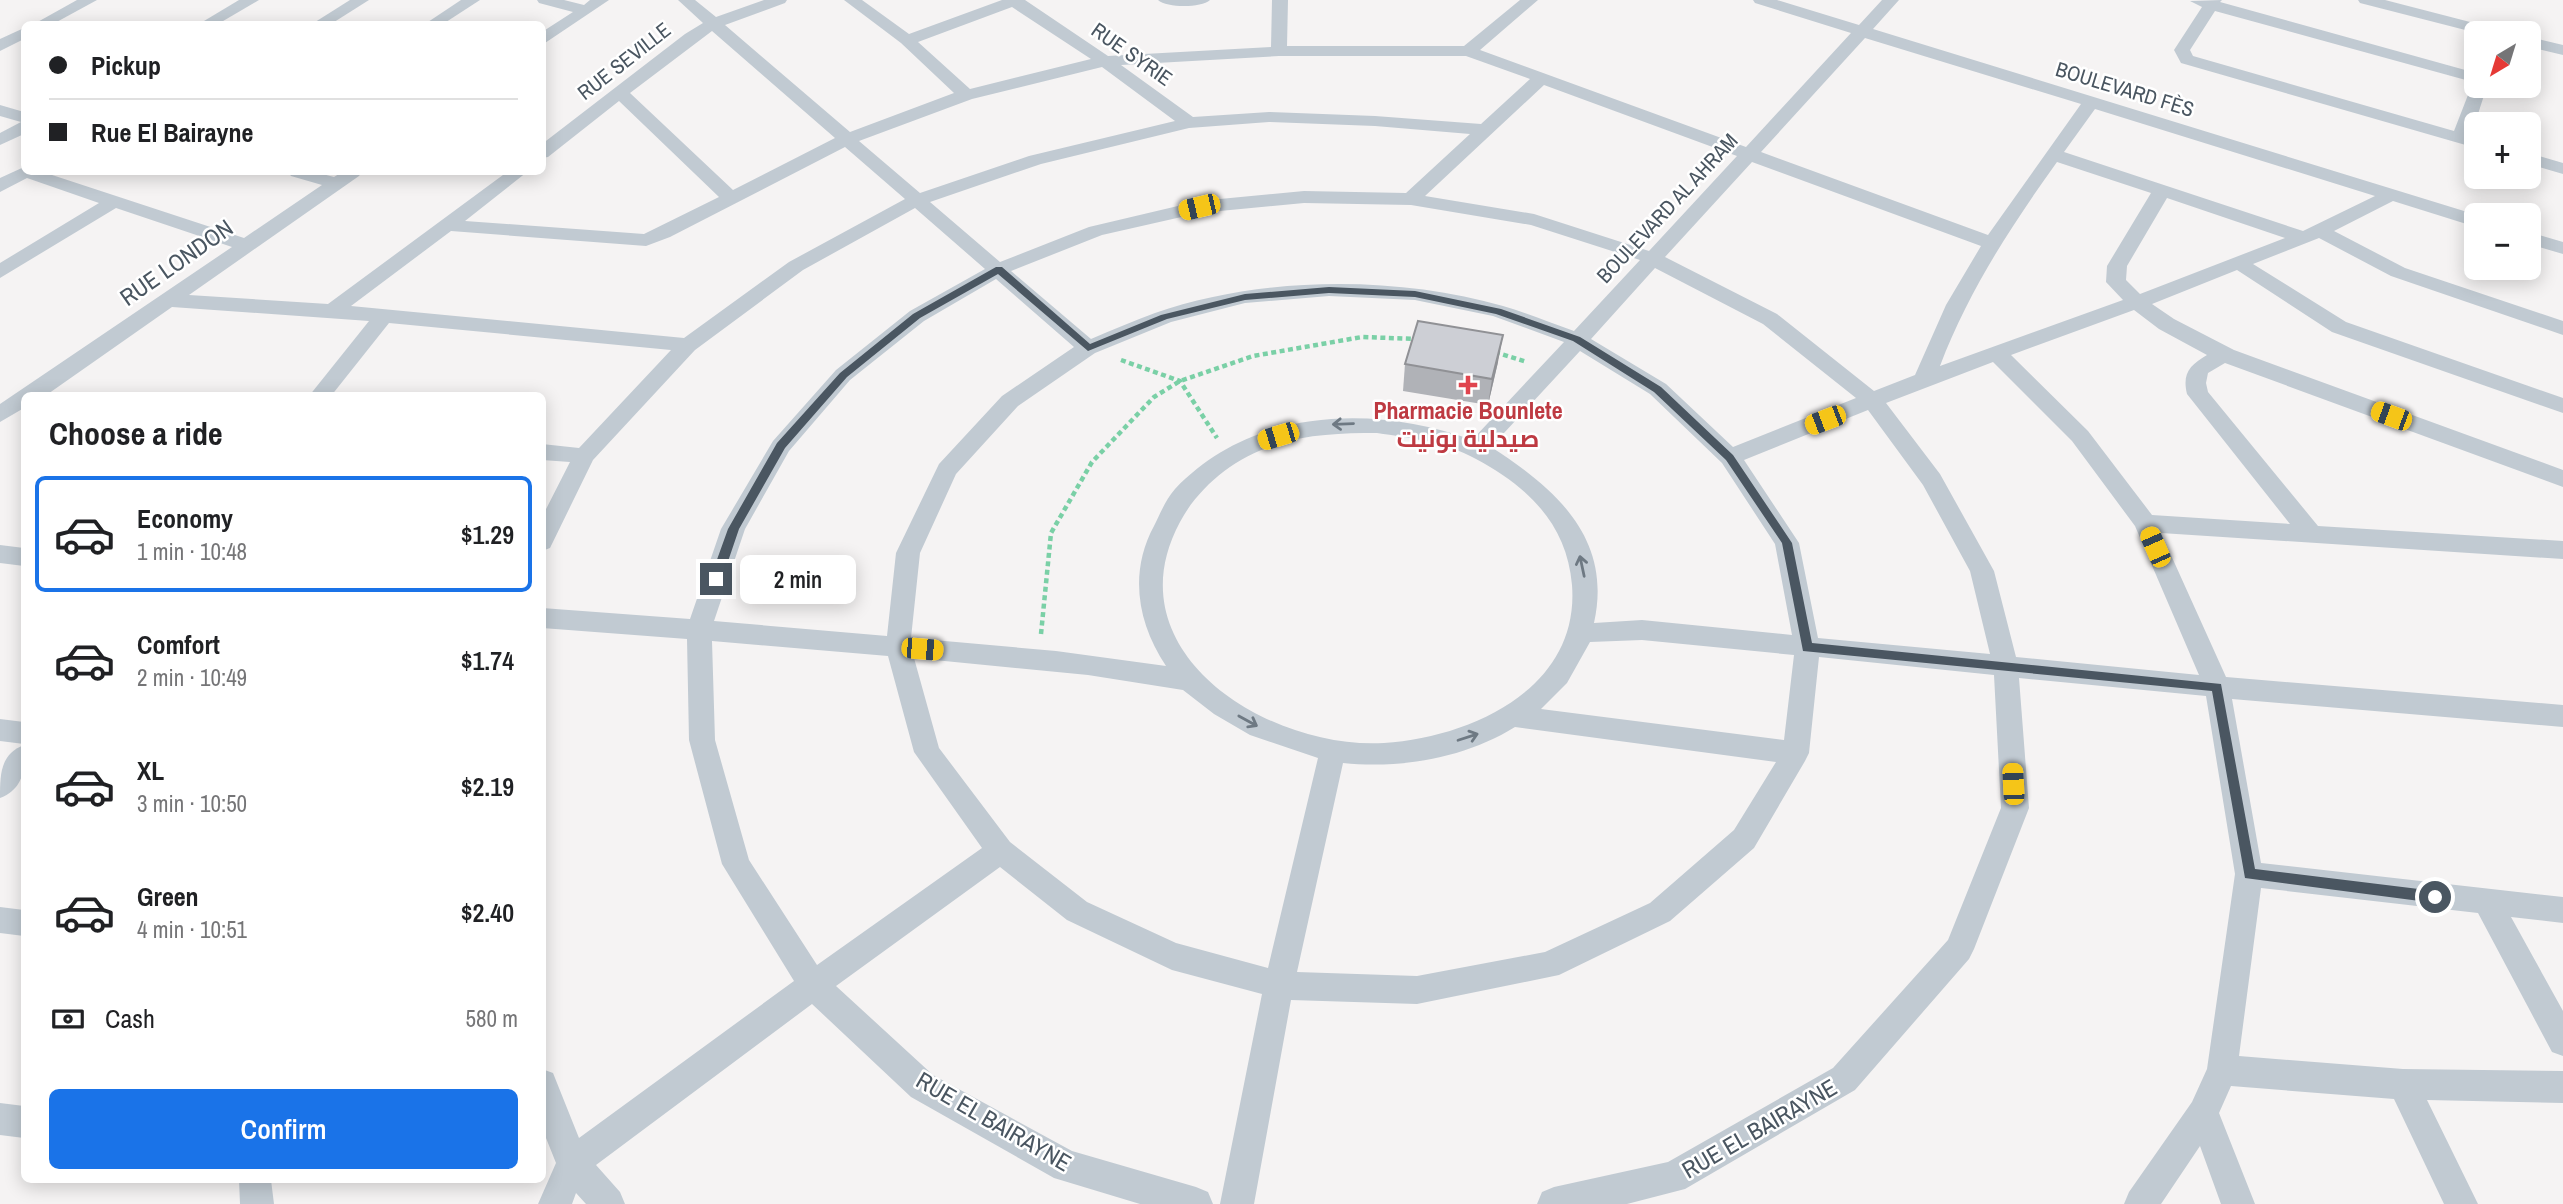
<!DOCTYPE html>
<meta charset="utf-8">
<style>
:root{--surface:#fff;--page:#f2f2f2;--text:#202124;--muted:#757577;--line:#e0e0e0;--accent:#1a73e8}
body{margin:0;font-family:"Archivo Narrow",Cairo,sans-serif;background:var(--page);color:var(--text);height:100vh;display:flex;flex-direction:column;font-size:26px;white-space:nowrap}
*{box-sizing:border-box;margin:0}
p{font-size:23px;color:var(--muted)}
.icon{flex:none;width:38px;height:38px;fill:none;stroke:currentColor;stroke-width:2;stroke-linecap:round;stroke-linejoin:round}
.map{position:relative;flex:1;overflow:hidden}
.details{position:absolute;left:21px;top:392px;width:525px;height:791px;display:flex;flex-direction:column;background:var(--surface);border-radius:10px;box-shadow:0 4px 18px #0003}
.details>*{flex:none}
.hud{position:absolute;left:21px;top:21px;width:525px;height:154px;border-radius:10px;box-shadow:0 4px 18px #0003;display:grid;align-content:center;height:154px;padding:0 28px;background:var(--surface)}
.needle{width:46px;rotate:218deg}
.buttons{position:absolute;left:2464px;top:21px;display:grid;gap:14px}
.buttons a{display:grid;place-items:center;width:77px;height:77px;border-radius:10px;background:var(--surface);box-shadow:0 4px 18px #0003;font-size:35px}
.end{position:absolute;width:32px;height:32px;margin:-16px;border:9px solid #4a5661;background:#fff;box-shadow:0 0 0 4px #fff}
.from{border-radius:50%}
.bubble{position:absolute;height:49px;border-radius:10px;background:var(--surface);box-shadow:0 4px 18px #0003;font-size:23px;font-weight:600;line-height:49px;text-align:center}
.car{position:absolute;width:21px;height:42px;margin:-21px -10px;border-radius:9px;box-shadow:0 0 5px 2px #0007;background:linear-gradient(#f5c518 24%,#345 0 40%,#f5c518 0 76%,#345 0 86%,#f5c518 0)}
.hud b{display:flex;align-items:center;gap:24px;height:66px;font-size:26px}
.hud b+b{border-top:2px solid var(--line)}
.hud i{width:18px;height:18px;background:var(--text)}
ul{padding:0;list-style:none}
li{display:flex;align-items:center;gap:21px;height:116px;margin:0 14px 10px;padding:0 14px;border:4px solid transparent;border-radius:10px}
li div{flex:1}
li b{display:block;font-size:26px}
li em{font-style:normal;font-weight:600}
li.current{border-color:var(--accent)}
li>.icon{width:63px;height:63px;stroke-width:1.5}
h2{padding:0 28px;font-size:32px;line-height:84px}
.pay{display:flex;align-items:center;gap:18px;height:77px;padding:0 28px;font-size:26px}
.pay p{margin-inline-start:auto}
.primary-button{display:flex;gap:14px;margin-top:auto;padding:14px 28px}
.primary-button a{flex:1;height:80px;border-radius:10px;background:var(--accent);color:#fff;font-size:28px;font-weight:600;line-height:80px;text-align:center}
.map>svg:first-child{display:block}
.lines{fill:none;stroke-linecap:round;stroke-linejoin:round}
.path{stroke:#7ad0a6;stroke-width:4.5;stroke-dasharray:5 3.5;stroke-linecap:butt}
.minor{fill:#c1cad2;fill-rule:evenodd}
.wall{fill:#b0b2b7}
.shaded-wall{fill:#909195}
.building{fill:#cdcfd5;stroke:#909195;stroke-width:2}
.oneway{stroke:#6e7983}
.route{fill:#4a5661}
.health-dot{fill:#e0444e;stroke:#fff;stroke-width:2.5}
.labels{text-anchor:middle;dominant-baseline:central;stroke-width:5;stroke-linejoin:round;paint-order:stroke}
.far-street-label{font-size:21px;fill:#4a5661;stroke:#fff}
.street-label{font-size:24px;fill:#4a5661;stroke:#fff}
.health-label{font-size:24px;font-weight:bold;fill:#be3a42;stroke:#fff}
</style>
<div class="map">
<svg width="2563" height="1204" viewBox="0 0 2563 1204">
<rect width="100%" height="100%" fill="#f5f3f3"/>
<g class="lines">
<g class="path">
<polyline points="1495,352 1527,362"/>
<polyline points="1121,360 1180,381 1217,438"/>
<polyline points="1041,634 1051,533 1092,462 1154,397 1180,381 1253,356 1362,337 1418,339"/>
</g>
<g class="minor">
<polygon points="77,0 97,0 53,24 34,24"/>
<polygon points="239,0 259,0 218,24 199,24"/>
<polygon points="350,0 369,0 331,24 312,24"/>
<polygon points="461,0 480,0 443,24 425,24"/>
<polygon points="537,0 564,0 584,5 590,0 609,0 542,45 542,32 573,12 539,3"/>
<path d="M678 0H695L716 17 764 0H787L785 3 725 25 850 132 954 93 901 43 844 0H862L909 34 1002 0H1025L1108 56 1271 47 1272 0H1288L1287 46H1464L1520 0H1538L1480 50 1746 147 1851 33 1755 3 1753 0H1777L1859 25 1882 0H1899L1873 29 2477 215 2476 227 2393 201 2334 231 2405 268 2563 321V335L2391 276 2319 238 2253 264 2346 322 2563 398V413L2332 332 2237 270 2152 304 2174 319 2234 350 2563 470V487L2225 363 2208 373 2206 383 2208 392 2318 526 2563 541V559L2161 533 2226 677 2563 705V727L2232 699 2261 863 2563 897V923L2511 917 2563 1011V1056L2552 1052 2478 913 2261 888 2239 1056 2403 1069 2563 1071V1103L2427 1100 2478 1204H2444L2394 1099 2231 1086 2219 1113 2255 1204H2221L2200 1146 2161 1204H2124L2129 1192 2192 1102 2207 1069 2235 874 2206 696 2019 678 2029 808 1974 949 1969 959 1855 1090 1685 1189 1627 1204H1537L1542 1192 1554 1187 1668 1162 1833 1068 1948 940 2001 808 1994 675 1819 657 1809 753 1805 761 1754 848 1670 921 1559 975 1417 1004 1291 1000 1254 1204H1220L1262 994 1172 970 1067 920 1000 867 836 986 933 1075 1072 1151 1196 1187 1208 1192 1213 1204H1140L1054 1178 911 1097 812 1004 596 1165 620 1192 625 1204H586L576 1193 572 1204H538L556 1163 542 1128V1069L553 1073 579 1138 794 981 722 864 689 740 687 639 542 628V608L690 619 721 529 773 441 836 370 910 311 985 269 915 208 803 270 695 350 593 460 550 548 542 551V517L570 462 542 460V444L579 448 671 350 389 323 331 396H309L369 321 172 307 45 396H24V408L0 422V404L232 247 116 208 0 278V263L99 203 27 178 0 192V178L24 167V172H43L244 238 322 185 291 176 288 172H315L334 177 342 172H362L359 176 189 295 328 304 507 172H527L465 221 644 234 719 197 619 101 548 157 542 158V144L685 34 703 23ZM1012 7 1091 59 970 89 918 42ZM712 31 835 138 733 190 630 93ZM1865 38 2081 104 1988 235 1761 152ZM1279 56H1466L1530 79 1481 124 1375 116 1269 112 1193 117 1121 65ZM1102 67 1175 121 1029 156 920 193 859 141 972 99ZM1544 85 1737 156 1649 251 1534 214 1425 196ZM2095 109 2375 196 2303 231 2064 152ZM1269 122 1375 126 1470 134 1406 193 1304 191 1199 201 1089 227 1000 262 930 202 1041 164 1189 128ZM845 147 905 199 789 262 684 338 351 306 451 231 646 246 670 237ZM1752 162 1981 246 1946 305 1915 375 1874 391 1777 314 1665 257ZM2057 162 2151 193 2107 266 2106 282 2123 300 1940 366C1968 292 2011 226 2057 162ZM2167 198 2285 238 2140 294 2126 280 2127 266ZM1304 203 1411 205 1531 225 1640 260 1574 331C1551 323 1527 313 1503 306 1396 275 1260 276 1155 313 1133 321 1112 330 1091 339L1011 271 1102 235 1199 213ZM1655 268 1763 324 1856 398 1733 447 1666 384 1591 339ZM996 279 1074 347 1002 396 939 464 896 553 887 636 714 621 745 529 789 451 850 380 924 321ZM1329 296 1415 300 1493 316 1564 342 1472 440C1373 404 1252 408 1175 489 1166 499 1160 514 1154 526 1129 572 1137 623 1166 666L1056 651 911 638 920 553 956 474 1018 406 1095 353 1171 322 1245 303ZM2134 310 2159 329 2207 355C2190 365 2182 373 2187 394L2290 524 2152 515 2088 431 2011 355ZM1580 351 1650 394 1722 463 1775 544 1792 635 1642 620 1594 623C1613 538 1555 488 1491 447ZM1993 362 2072 441 2135 526 2199 675 2016 657 1994 571 1940 474 1886 403ZM1868 410 1923 485 1970 571 1990 654 1818 638 1799 543 1744 460ZM1377 433C1410 438 1446 442 1476 459 1528 487 1567 524 1572 585 1580 688 1472 737 1384 743 1269 750 1110 652 1180 522 1199 486 1236 457 1275 445 1308 434 1342 433 1377 433ZM1642 640 1794 655 1784 740 1541 709 1567 683 1590 642ZM712 641 888 656 914 752 982 848 817 965 749 860 715 740ZM914 658 1088 675 1183 690 1214 714 1250 735 1318 758 1268 968 1176 943 1087 902 1010 842 939 748ZM1515 727 1776 762 1734 830 1650 903 1545 952 1417 976 1297 972 1343 763C1401 769 1465 758 1515 727Z"/>
<path d="M1158 0H1210C1201 8 1167 8 1158 0Z"/>
<path d="M2222 0 2220 2 2476 73V86H2487L2471 136 2476 137V148L2181 63 2174 50 2202 7 2190 1ZM2215 11 2473 82 2454 131 2193 56 2190 50Z"/>
<polygon points="2358,0 2385,0 2501,30 2503,33 2477,33 2360,3"/>
<polygon points="24,28 24,39 0,51 0,39"/>
<polygon points="2529,37 2563,45 2563,55 2529,47"/>
<polygon points="0,105 24,112 24,134 0,145 0,133 21,122 0,116"/>
<polygon points="2529,153 2563,163 2563,174 2529,164"/>
<polygon points="2529,232 2563,242 2563,254 2529,244"/>
<polygon points="0,545 24,548 24,566 0,563"/>
<polygon points="0,719 24,722 24,744 0,741"/>
<path d="M24 745C26 767 24 789 0 798 0 775 0 754 24 745Z"/>
<polygon points="0,907 24,910 24,936 0,933"/>
<polygon points="0,1103 24,1106 24,1138 0,1135"/>
<polygon points="239,1180 271,1180 274,1204 240,1204"/>
</g>
</g>
<polygon class="wall" points="1498,362 1488,405 1403,391 1405,364"/>
<polygon class="shaded-wall" points="1503,335 1498,362 1488,405 1492,379"/>
<polygon class="building" points="1418,321 1503,335 1492,379 1405,364"/>
<defs><path id="oneway-shaft" d="M-6 0H5M1.5-3L5.5 0L1.5 3" fill="none" stroke-width="1.6" stroke-linecap="round" stroke-linejoin="round" transform="scale(1.75)"/></defs>
<g class="oneway">
<use href="#oneway-shaft" transform="translate(1343 424) rotate(178)"/>
<use href="#oneway-shaft" transform="translate(1582 566) rotate(-102)"/>
<use href="#oneway-shaft" transform="translate(1248 721) rotate(29)"/>
<use href="#oneway-shaft" transform="translate(1468 737) rotate(-18)"/>
</g>
<polygon class="route" points="996,267 1002,267 1090,344 1161,315 1245,294 1329,287 1415,291 1501,309 1580,337 1661,387 1733,455 1792,543 1812,643 2221,684 2255,869 2435,891 2441,897 2435,903 2245,878 2212,691 1803,651 1782,543 1726,460 1654,392 1573,341 1496,314 1415,297 1329,293 1245,300 1167,319 1088,351 998,274 920,318 847,377 785,448 739,529 722,579 720,582 712,582 710,579 728,529 777,443 840,373 913,314"/>
<path class="health-dot" d="M1464.5 374.5h7v7h7v7h-7v7h-7v-7h-7v-7h7z"/>
<g class="labels">
<g class="far-street-label">
<text transform="translate(1132 54) rotate(35)">RUE SYRIE</text>
<text transform="translate(624 61) rotate(-38)">RUE SEVILLE</text>
<text transform="translate(2125 89) rotate(17)">BOULEVARD FÈS</text>
<text transform="translate(1667 208) rotate(-47)">BOULEVARD AL AHRAM</text>
</g>
<g class="street-label">
<text transform="translate(176 262) rotate(-35)">RUE LONDON</text>
<text transform="translate(994 1121) rotate(30)">RUE EL BAIRAYNE</text>
<text transform="translate(1759 1128) rotate(-30)">RUE EL BAIRAYNE</text>
</g>
<g class="health-label">
<text x="1468" y="410">Pharmacie Bounlete<tspan x="1468" dy="28">صيدلية بونيت</tspan></text>
</g>
</g>
</svg>
<div class="buttons">
<a><svg class="needle" viewBox="-14 -14 28 28"><path d="M0-13l5 13h-10z" fill="#e53935"/><path d="M0 13l5-13h-10z" fill="#757577"/></svg></a>
<a>+</a>
<a>−</a>
</div>
<i class="end from" style="left:2435px;top:897px"></i>
<i class="end" style="left:716px;top:579px"></i>
<div class="bubble" style="left:740px;top:555px;width:116px">2 min</div>
<i class="car" style="left:1199px;top:207px;rotate:257deg"></i>
<i class="car" style="left:2391px;top:416px;rotate:290deg"></i>
<i class="car" style="left:1825px;top:420px;rotate:249deg"></i>
<i class="car" style="left:1278px;top:436px;rotate:253deg"></i>
<i class="car" style="left:2155px;top:547px;rotate:336deg"></i>
<i class="car" style="left:922px;top:649px;rotate:95deg"></i>
<i class="car" style="left:2013px;top:784px;rotate:357deg"></i>
<div class="hud">
<b><i class="from"></i>Pickup</b>
<b><i></i>Rue El Bairayne</b>
</div>
<section class="details">
<h2>Choose a ride</h2>
<ul>
<li class="current"><svg class="icon" aria-label="car" viewBox="0 0 24 24"><path d="M5 17H2v-5l4-1 3-4h7l3 4 3 1v5h-3M9 17h6M6 11h13"/><circle cx="7" cy="17" r="2"/><circle cx="17" cy="17" r="2"/></svg><div><b>Economy</b><p>1 min · 10:48</p></div><em>$1.29</em></li>
<li><svg class="icon" aria-label="car" viewBox="0 0 24 24"><path d="M5 17H2v-5l4-1 3-4h7l3 4 3 1v5h-3M9 17h6M6 11h13"/><circle cx="7" cy="17" r="2"/><circle cx="17" cy="17" r="2"/></svg><div><b>Comfort</b><p>2 min · 10:49</p></div><em>$1.74</em></li>
<li><svg class="icon" aria-label="car" viewBox="0 0 24 24"><path d="M5 17H2v-5l4-1 3-4h7l3 4 3 1v5h-3M9 17h6M6 11h13"/><circle cx="7" cy="17" r="2"/><circle cx="17" cy="17" r="2"/></svg><div><b>XL</b><p>3 min · 10:50</p></div><em>$2.19</em></li>
<li><svg class="icon" aria-label="car" viewBox="0 0 24 24"><path d="M5 17H2v-5l4-1 3-4h7l3 4 3 1v5h-3M9 17h6M6 11h13"/><circle cx="7" cy="17" r="2"/><circle cx="17" cy="17" r="2"/></svg><div><b>Green</b><p>4 min · 10:51</p></div><em>$2.40</em></li>
</ul>
<div class="pay"><svg class="icon" aria-label="cash" viewBox="0 0 24 24"><path d="M3 7h18v10H3z"/><circle cx="12" cy="12" r="2"/></svg>Cash<p>580 m</p></div>
<div class="primary-button"><a>Confirm</a></div>
</section>
</div>
